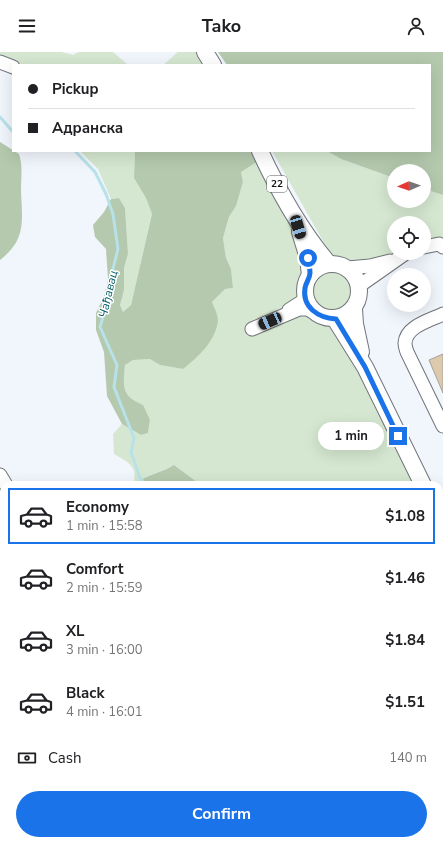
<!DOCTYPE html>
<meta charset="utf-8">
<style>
:root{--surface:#fff;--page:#f2f2f2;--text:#202124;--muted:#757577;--line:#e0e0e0;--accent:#1a73e8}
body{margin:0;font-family:"Nunito Sans",sans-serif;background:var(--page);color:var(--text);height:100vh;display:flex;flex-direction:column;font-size:15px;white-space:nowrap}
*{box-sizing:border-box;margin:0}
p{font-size:13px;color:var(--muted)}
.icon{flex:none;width:22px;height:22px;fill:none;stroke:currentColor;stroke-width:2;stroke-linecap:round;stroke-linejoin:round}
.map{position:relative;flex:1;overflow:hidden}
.panel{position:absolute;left:0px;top:429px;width:443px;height:364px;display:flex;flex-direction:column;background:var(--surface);border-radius:12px 12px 0 0;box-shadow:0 4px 16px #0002}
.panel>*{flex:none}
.guide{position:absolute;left:12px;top:12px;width:419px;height:88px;border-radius:0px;box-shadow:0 4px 16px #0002;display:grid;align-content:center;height:88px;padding:0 16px;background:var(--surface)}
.needle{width:26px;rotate:268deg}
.buttons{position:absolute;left:387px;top:112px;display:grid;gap:8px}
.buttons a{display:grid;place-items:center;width:44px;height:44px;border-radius:50%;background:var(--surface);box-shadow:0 4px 16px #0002;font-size:20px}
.end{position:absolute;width:18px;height:18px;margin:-9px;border:5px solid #1a73e8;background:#fff;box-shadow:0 0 0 2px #fff}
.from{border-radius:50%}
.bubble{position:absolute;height:28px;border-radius:14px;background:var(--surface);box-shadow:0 4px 16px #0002;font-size:13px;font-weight:700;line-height:28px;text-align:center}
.car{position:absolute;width:12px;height:24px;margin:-12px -6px;border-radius:5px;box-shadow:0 0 3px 1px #0007;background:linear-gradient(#222 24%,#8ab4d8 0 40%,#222 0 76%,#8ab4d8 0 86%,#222 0)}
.guide b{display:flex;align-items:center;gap:14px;height:38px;font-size:15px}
.guide b+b{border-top:1px solid var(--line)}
.guide i{width:10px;height:10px;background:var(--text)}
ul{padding:7px 0 0;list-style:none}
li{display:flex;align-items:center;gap:12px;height:56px;margin:0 8px 6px;padding:0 8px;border:2px solid transparent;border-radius:0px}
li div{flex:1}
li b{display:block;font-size:15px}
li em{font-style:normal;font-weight:700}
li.on{border-color:var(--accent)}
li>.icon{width:36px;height:36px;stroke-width:1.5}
.pay{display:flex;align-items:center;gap:10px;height:44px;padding:0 16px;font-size:15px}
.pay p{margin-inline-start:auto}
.cta{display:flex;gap:8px;margin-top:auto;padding:8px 16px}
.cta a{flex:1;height:46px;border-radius:24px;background:var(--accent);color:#fff;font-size:16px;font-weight:700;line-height:46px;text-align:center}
header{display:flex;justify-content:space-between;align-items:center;height:52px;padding:0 16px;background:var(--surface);font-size:18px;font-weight:700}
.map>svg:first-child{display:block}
.green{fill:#d5e7d0}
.forest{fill:#b4c9ae}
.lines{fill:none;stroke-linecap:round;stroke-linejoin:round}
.stream{stroke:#b8e2e9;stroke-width:3}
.building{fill:#ddcaad;stroke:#a5a19b}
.minor-casing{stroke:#71757b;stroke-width:15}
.major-casing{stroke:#71757b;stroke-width:18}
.minor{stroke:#fff;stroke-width:13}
.major{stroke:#fff;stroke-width:16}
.route{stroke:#1a73e8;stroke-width:5}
.labels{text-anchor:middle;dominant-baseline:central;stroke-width:3;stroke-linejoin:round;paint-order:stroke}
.shield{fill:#fff;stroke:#57585a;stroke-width:1}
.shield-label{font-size:10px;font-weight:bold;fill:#0f1113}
.water-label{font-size:12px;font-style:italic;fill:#025c67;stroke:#fff}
</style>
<header><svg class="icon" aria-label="menu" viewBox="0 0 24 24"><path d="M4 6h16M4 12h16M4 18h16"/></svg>Tako<svg class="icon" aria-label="person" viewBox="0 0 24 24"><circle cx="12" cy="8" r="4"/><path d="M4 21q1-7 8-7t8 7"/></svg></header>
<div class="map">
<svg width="443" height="793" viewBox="0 0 443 793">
<rect width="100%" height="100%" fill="#f1f5fc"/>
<g class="green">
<polygon points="0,0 61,0 73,3 79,0 113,0 128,13 13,13 0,10"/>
<polygon points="178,0 205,0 213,13 163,13"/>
<polygon points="80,99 135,99 134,126 146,146 152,162 131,253 123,260 120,253 124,238 124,216 128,202 125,156 119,146 111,147 98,117"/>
<path d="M272 99H327L341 107 394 126V149H424V137L443 143V195L424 198V171H394V201H406L372 218 359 234C355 222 348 215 336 212Z"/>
<path d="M263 106 325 213C284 232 314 285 352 259L359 295 423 433H201L174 413C161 420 146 422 136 432 133 428 135 424 134 419 131 410 122 407 114 402L113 382 122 372 141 383 148 381 150 368 125 341 123 332 125 313 133 308 151 307 160 313 183 317 218 267 212 250 225 237 233 236 231 217 226 206 223 186 229 165 236 154 243 130 241 120Z"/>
<circle cx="332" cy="239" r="22"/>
<polygon points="439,466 443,475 443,793 356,793 354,789 439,789 439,719 442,717 439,713"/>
</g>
<g class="forest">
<polygon points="218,0 443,0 443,143 424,137 424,119 394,119 394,126 341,107 327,99 430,99 430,13 227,13"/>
<path d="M0 90 19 102C23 114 21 125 21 138 22 168 27 187 0 208Z"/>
<path d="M135 99H260L263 106 241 120 243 130 236 154 229 165 223 186 226 206 231 217 233 236 225 237 212 250C214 255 218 263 218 268 216 289 198 305 183 317L160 313 150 307 133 308 125 313C123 335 121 344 143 353L150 368 148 381 141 383 122 372 107 344 104 300 96 278V261L104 245 108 227 106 197 95 185 93 173 104 160 111 147 119 146 125 156 128 202 124 216V238L120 253 123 260 131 253 152 162 146 146 134 126Z"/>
<path d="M174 413 201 433H135C146 422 161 421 174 413Z"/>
<polygon points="0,423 4,433 4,502 0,474"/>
</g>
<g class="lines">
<g class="stream">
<polyline points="0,65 13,80"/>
<polyline points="75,99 95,120 106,142 113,162 118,197 113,217 110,241 100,275 117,313 114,335 134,386 131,400 140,426 146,433"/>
</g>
</g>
<polygon class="building" points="443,302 443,341 429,308"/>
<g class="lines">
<g class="minor-casing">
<g id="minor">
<polyline points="0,10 13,15"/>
<polyline points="424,195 439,192 443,195"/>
<polyline points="348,216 370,214 390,209"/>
<polyline points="359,234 406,201"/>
<polyline points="289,258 303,249 305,242"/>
<path d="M443 262C431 268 406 274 405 291 405 293 406 297 407 300L443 374"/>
<polyline points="252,277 299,257 307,257 314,260"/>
<polyline points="0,423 6,433"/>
<polyline points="0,700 4,693"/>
</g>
</g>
<g class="major-casing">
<g id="major">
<polyline points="205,0 213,13"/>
<path d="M260 99C278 138 301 179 329 212"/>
<polyline points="300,180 308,206 310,223"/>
<circle cx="332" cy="239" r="27"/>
<polyline points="354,257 355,272 361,300"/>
<polyline points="335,267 365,315 423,433"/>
<polyline points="439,466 443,475"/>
</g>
</g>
<use href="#minor" class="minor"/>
<use href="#major" class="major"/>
</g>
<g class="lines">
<path class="route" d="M308 206C309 211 310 216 310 221 310 226 306 230 305 236 302 255 318 266 336 267L365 315 398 384"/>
</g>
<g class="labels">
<rect class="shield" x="267" y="124" width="20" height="16" rx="3"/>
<g class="shield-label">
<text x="277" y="132">22</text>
</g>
<g class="water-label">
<text transform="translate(108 242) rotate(-77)">Чађавац</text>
</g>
</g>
</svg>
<div class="buttons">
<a><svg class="needle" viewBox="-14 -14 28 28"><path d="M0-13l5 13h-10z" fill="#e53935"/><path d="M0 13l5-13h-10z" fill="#757577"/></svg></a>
<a><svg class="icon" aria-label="locate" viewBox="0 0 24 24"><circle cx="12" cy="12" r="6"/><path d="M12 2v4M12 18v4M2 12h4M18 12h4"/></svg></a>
<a><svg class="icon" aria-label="layers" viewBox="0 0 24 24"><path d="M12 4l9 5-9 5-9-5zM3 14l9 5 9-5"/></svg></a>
</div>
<i class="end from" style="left:308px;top:206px"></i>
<i class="end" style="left:398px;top:384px"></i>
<div class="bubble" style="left:318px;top:370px;width:66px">1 min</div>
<i class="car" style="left:298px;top:175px;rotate:163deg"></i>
<i class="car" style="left:270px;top:269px;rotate:246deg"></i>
<div class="guide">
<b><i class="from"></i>Pickup</b>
<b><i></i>Адранска</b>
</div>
<section class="panel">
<ul>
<li class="on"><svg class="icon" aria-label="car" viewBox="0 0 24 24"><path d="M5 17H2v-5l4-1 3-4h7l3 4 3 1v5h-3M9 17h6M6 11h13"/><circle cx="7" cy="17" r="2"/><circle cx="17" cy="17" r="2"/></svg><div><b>Economy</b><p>1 min · 15:58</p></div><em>$1.08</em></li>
<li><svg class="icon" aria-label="car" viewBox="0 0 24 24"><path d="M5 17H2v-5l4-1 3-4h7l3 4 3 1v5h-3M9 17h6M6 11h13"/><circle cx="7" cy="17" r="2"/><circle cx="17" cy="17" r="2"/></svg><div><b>Comfort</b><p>2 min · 15:59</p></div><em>$1.46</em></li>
<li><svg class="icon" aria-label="car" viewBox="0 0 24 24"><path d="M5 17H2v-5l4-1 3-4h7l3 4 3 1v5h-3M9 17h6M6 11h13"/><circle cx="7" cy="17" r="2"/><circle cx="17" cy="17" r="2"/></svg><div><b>XL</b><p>3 min · 16:00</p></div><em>$1.84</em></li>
<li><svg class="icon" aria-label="car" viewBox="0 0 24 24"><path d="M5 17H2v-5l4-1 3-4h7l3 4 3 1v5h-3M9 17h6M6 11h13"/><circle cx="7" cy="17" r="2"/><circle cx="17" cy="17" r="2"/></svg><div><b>Black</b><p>4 min · 16:01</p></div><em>$1.51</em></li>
</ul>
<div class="pay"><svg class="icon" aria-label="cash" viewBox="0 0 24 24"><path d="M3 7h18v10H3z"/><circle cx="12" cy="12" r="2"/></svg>Cash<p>140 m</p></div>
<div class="cta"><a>Confirm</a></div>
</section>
</div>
